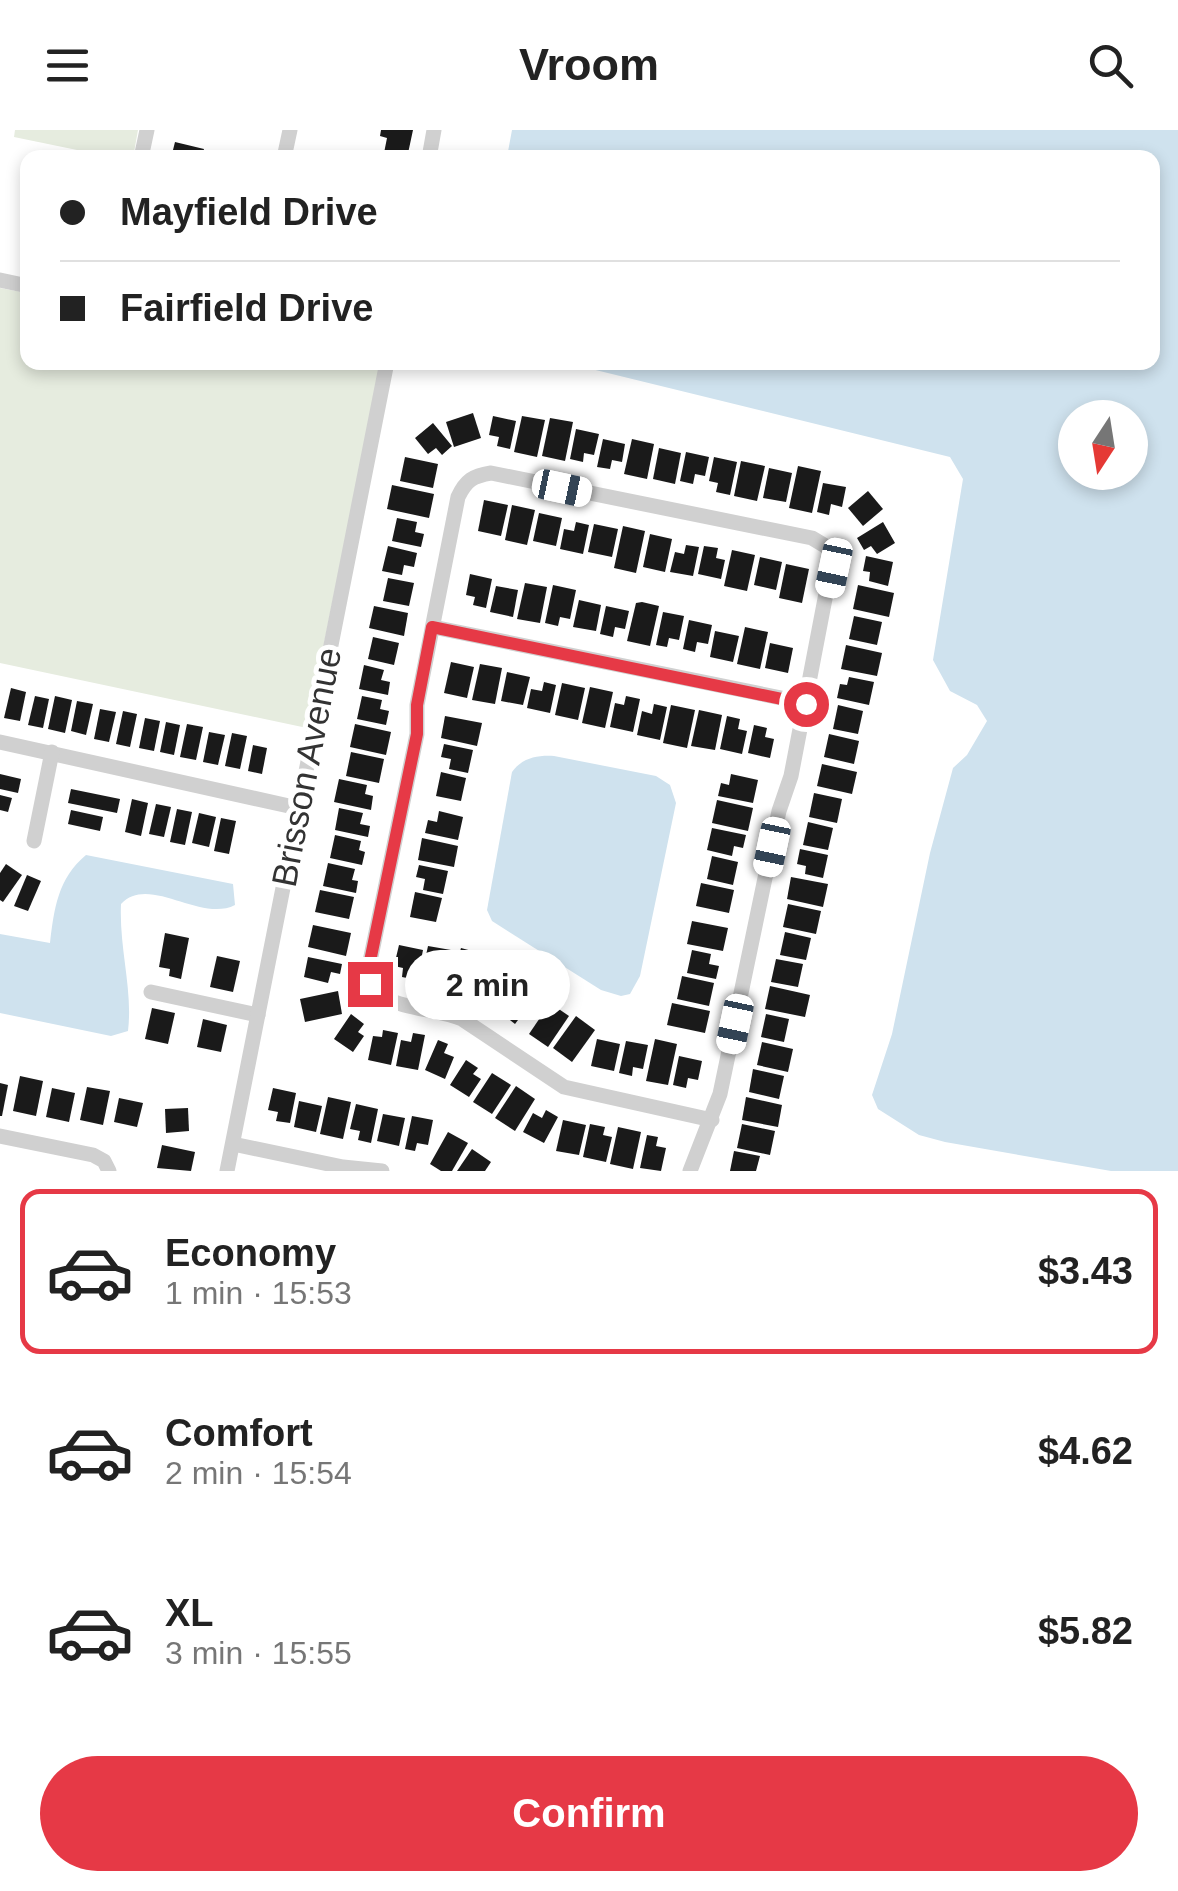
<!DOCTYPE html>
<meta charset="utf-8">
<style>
:root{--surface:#fff;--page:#f6f6f6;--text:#222;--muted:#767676;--line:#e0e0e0;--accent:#e63946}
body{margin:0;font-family:Helvetica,sans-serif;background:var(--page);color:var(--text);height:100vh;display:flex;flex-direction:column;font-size:38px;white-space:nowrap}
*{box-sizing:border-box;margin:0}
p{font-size:32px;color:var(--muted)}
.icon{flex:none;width:55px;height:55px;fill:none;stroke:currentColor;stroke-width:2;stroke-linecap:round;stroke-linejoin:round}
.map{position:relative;height:1041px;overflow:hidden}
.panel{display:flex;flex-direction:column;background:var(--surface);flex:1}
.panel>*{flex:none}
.top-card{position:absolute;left:20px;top:20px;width:1140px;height:220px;border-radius:20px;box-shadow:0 5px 15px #0003;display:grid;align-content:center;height:220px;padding:0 40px;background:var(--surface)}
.needle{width:65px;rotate:192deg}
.fabs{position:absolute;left:1058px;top:270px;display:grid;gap:20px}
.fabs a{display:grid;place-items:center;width:90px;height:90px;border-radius:50%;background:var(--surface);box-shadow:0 5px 15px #0003;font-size:50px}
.end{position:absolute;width:45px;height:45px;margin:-22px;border:12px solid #e63946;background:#fff;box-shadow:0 0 0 5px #fff}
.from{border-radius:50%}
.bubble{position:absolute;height:70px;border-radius:35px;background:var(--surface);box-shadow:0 5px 15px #0003;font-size:32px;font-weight:700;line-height:70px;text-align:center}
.car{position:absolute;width:30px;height:60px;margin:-30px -15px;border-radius:12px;box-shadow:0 0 8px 2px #0007;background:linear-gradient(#fff 24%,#345 0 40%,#fff 0 76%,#345 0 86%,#fff 0)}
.top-card b{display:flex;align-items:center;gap:35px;height:95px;font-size:38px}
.top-card b+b{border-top:2px solid var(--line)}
.top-card i{width:25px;height:25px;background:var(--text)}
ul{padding:18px 0 0;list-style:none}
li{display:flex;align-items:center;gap:30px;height:165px;margin:0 20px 15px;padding:0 20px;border:5px solid transparent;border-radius:20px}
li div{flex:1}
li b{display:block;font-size:38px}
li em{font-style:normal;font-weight:700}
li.current{border-color:var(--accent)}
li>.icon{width:90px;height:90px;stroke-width:1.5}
.button{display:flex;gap:20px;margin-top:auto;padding:20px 40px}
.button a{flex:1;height:115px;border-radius:60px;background:var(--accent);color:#fff;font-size:40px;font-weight:700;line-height:115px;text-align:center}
header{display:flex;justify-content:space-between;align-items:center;height:130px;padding:0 40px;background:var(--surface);font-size:45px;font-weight:700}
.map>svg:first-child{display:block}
.green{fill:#e6ecdf}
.water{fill:#cfe2ee;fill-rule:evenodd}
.building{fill:#1a1a1a}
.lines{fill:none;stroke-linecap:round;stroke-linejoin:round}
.minor{stroke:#d0d0d0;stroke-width:15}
.route{stroke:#e63946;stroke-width:12}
.labels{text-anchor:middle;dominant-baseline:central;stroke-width:10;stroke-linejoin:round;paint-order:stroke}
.street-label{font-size:35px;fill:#333;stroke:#fff}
</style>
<header><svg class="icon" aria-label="menu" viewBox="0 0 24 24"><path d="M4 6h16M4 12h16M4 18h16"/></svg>Vroom<svg class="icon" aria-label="search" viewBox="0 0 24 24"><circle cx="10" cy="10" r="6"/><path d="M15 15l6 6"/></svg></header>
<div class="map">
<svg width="1178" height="1041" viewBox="0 0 1178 1041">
<rect width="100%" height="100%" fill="#fff"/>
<g class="green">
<polygon points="15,0 138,0 133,28 111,27 14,7"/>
<polygon points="0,158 27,163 28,232 362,232 380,236 307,598 0,533"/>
</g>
<g class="water">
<path d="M512 0H1178V1041H1111L945 1012 919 1005 878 979 872 965 892 904 930 723 953 638 967 625 987 591 977 575 950 561 933 530 963 349 950 327 567 233 1152 232V28L507 27ZM1075 288H1130V342H1075Z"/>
<path d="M554 626 656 646 670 655 676 673 640 846 630 864 621 866 601 860 492 791 487 780 512 642C522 628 537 625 554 626Z"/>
<path d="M86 725 233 754 235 775C200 793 149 744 121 774 119 819 133 859 128 901L111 906 0 883V804L50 813C54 779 58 748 86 725Z"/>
</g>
<g class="building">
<polygon points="381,0 413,0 407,28 383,28 387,8 380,6"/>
<polygon points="175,12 204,19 202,28 171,28"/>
<polygon points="66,21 90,26 90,28 64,28"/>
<polygon points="473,283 481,308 454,317 446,292"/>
<polygon points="493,286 516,291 510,319 497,316 499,307 489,305"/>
<polygon points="522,286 545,290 537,327 514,322"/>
<polygon points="550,288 573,292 565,331 542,326"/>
<polygon points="433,293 452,316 442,325 436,318 428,324 415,308"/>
<polygon points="576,299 599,304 594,325 584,323 583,332 570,329"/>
<polygon points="603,309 625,314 622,332 612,330 610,339 597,337"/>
<polygon points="632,309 654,314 647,349 624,344"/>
<polygon points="659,318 681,323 675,354 653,349"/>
<polygon points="686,322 709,327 705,346 695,344 693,354 680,351"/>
<polygon points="405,327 438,334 433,358 400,351"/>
<polygon points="714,327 737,332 730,365 716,362 718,353 709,351"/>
<polygon points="741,331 765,336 757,371 734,366"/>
<polygon points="798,336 821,341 812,383 789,378"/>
<polygon points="769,338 792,343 786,372 763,368"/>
<polygon points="823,353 846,357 842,377 831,374 829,385 817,382"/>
<polygon points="392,355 434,364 429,388 387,379"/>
<polygon points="868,361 883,379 863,396 848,378"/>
<polygon points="484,370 508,375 501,406 478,401"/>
<polygon points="512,375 535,380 527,415 505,410"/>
<polygon points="539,383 562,388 556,416 533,411"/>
<polygon points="397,388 417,392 415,402 424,404 421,417 392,411"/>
<polygon points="576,392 589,395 583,424 560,419 564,399 574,401"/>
<polygon points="883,392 895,413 877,424 871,416 864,420 857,408"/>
<polygon points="594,394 618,399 612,427 588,422"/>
<polygon points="623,396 645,401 636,443 614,438"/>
<polygon points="650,404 672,409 665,442 643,437"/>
<polygon points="686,415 699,417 693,446 670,442 675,422 684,424"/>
<polygon points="388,416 417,423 414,437 404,435 402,445 382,441"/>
<polygon points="704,416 718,418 716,428 725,430 721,449 698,444"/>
<polygon points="732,420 755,425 747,461 724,456"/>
<polygon points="866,426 893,432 888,456 869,451 870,442 863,441"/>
<polygon points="760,427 782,432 776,460 754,455"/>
<polygon points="786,434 809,439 802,473 779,468"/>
<polygon points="470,444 492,449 486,478 473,475 475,467 466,465"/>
<polygon points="388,448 414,453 409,476 383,471"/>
<polygon points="525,453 547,457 540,493 517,489"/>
<polygon points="553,455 576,460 570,489 560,487 558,496 545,493"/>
<polygon points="858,455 894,463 889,487 853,479"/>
<polygon points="496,456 518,460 513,487 490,482"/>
<polygon points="579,470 601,475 596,501 573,497"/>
<polygon points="642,472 659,476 650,516 627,511 636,473"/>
<polygon points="374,476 408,483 404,506 369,498"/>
<polygon points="606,476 629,481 625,499 615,497 613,507 600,504"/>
<polygon points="663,482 684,486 679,510 669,508 667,517 656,515"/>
<polygon points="854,486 882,492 877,515 849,509"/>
<polygon points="689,490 712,495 708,514 697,512 695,522 683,519"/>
<polygon points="745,497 768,502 760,539 737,534"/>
<polygon points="715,501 739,506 733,532 710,527"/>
<polygon points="373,507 399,513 394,535 368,529"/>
<polygon points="770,513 793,518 788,543 765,538"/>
<polygon points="846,515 882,523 877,546 841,539"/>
<polygon points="451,532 474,537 467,568 444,563"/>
<polygon points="480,534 502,538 495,574 472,570"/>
<polygon points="364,535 384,540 381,550 390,552 388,565 359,559"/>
<polygon points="507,542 530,547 523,575 501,571"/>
<polygon points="849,547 874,552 869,575 837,568 840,554 847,555"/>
<polygon points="544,552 556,555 550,583 527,578 531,559 542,561"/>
<polygon points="562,553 585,558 578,590 555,585"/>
<polygon points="590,557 613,562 605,598 582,593"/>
<polygon points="11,558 26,562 20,591 4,588"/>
<polygon points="35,566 49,569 43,598 28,595"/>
<polygon points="55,566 72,570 65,603 48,599"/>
<polygon points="362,566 382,570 380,579 389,581 386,595 357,589"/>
<polygon points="626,566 640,569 633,602 610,597 615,573 624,575"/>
<polygon points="77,571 93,574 86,605 71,601"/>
<polygon points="654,574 667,577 660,610 637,605 642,581 652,584"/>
<polygon points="671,575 695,580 687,618 663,613"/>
<polygon points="838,575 863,581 858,604 833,599"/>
<polygon points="100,579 116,582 109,612 94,609"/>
<polygon points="699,580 722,585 715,620 691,616"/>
<polygon points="123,581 137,584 130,617 116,614"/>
<polygon points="445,586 482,593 477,616 441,608"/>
<polygon points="727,586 740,589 738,599 747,601 742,624 720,619"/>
<polygon points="145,588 160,591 154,621 139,618"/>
<polygon points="166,592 180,595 174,625 160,622"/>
<polygon points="187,594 203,597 196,630 180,627"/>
<polygon points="355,594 391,602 386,625 350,617"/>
<polygon points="754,595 767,598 765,607 774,609 770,628 748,623"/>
<polygon points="209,602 225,605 218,635 203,632"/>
<polygon points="232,603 247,606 240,639 225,636"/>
<polygon points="829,604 859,611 854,634 824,627"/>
<polygon points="444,614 473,620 468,643 449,639 451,629 441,627"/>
<polygon points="253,615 267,618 262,644 248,641"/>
<polygon points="351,622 384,629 379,653 346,646"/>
<polygon points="822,634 857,642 852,664 817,656"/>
<polygon points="441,642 466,648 461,671 436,666"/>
<polygon points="0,644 21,649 18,663 0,659"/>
<polygon points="731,644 758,650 753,673 718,666 721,653 729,655"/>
<polygon points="339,649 367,655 365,664 373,666 371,680 334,672"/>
<polygon points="71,659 120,669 117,683 68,673"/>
<polygon points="814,663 842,669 837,693 809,687"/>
<polygon points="0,665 12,668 8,682 0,680"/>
<polygon points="132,669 148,673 141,706 125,702"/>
<polygon points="717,670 753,678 748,701 712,693"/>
<polygon points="156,674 171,677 164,707 149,704"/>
<polygon points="339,678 363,683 360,694 370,696 368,707 335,700"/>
<polygon points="177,679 192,682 185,715 170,712"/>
<polygon points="71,680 103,687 100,701 68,694"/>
<polygon points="439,681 463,687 458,710 425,703 428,690 437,692"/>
<polygon points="199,683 216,687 209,717 192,713"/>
<polygon points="221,688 236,691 229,724 214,721"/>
<polygon points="808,692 833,698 828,720 803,715"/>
<polygon points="712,698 746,705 743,718 734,716 732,726 707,720"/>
<polygon points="335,705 361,711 359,720 365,722 362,735 330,728"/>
<polygon points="422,708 458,716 454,737 418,730"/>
<polygon points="800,719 828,725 823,748 805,744 806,736 797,734"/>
<polygon points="712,726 738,732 733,755 707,749"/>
<polygon points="328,733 355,739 352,750 358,751 356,763 323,756"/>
<polygon points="6,734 22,745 3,772 0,770 0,743"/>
<polygon points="419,735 448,741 443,764 423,760 425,749 416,747"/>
<polygon points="27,745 41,751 28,781 14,776"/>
<polygon points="791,747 828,754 823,777 787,769"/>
<polygon points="701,753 734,760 729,783 696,776"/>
<polygon points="320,760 354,767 349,789 315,782"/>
<polygon points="415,762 442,768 436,792 410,787"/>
<polygon points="788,774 821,781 816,804 783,797"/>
<polygon points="692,791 728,798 723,821 687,814"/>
<polygon points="313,795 351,803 346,826 308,817"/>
<polygon points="785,802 811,808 806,830 780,825"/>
<polygon points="165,803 189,808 181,849 169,846 170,839 159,837"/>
<polygon points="399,815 423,820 417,850 402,847 403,838 394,836"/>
<polygon points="428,816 451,820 443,857 420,853"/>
<polygon points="461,818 483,824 474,854 464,851 462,859 450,855"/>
<polygon points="692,820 711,824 709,834 719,836 716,849 687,843"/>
<polygon points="217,826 240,831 233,862 210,857"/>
<polygon points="308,827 342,834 340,844 331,842 328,853 304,847"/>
<polygon points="776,829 803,834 798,857 771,852"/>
<polygon points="491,837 512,848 496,876 475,865"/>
<polygon points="682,846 714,853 709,876 677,869"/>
<polygon points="518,853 536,866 515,894 497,880"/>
<polygon points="770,856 810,865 805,887 765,879"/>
<polygon points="338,861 342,884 305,892 300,869"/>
<polygon points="550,873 569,886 548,917 529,904"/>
<polygon points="672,873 710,881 705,903 667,895"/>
<polygon points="152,878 175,883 168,914 145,909"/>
<polygon points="351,884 364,894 358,902 364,906 353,922 334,909"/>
<polygon points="766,884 789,889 784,912 761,907"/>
<polygon points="576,886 595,900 572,932 553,918"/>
<polygon points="203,889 227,895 221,922 197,917"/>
<polygon points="383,900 398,903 391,935 368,930 373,906 382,907"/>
<polygon points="413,903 425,905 418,940 396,936 401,910 411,912"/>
<polygon points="597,909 620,914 614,941 591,936"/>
<polygon points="655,909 677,914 668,955 646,951"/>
<polygon points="438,910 448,914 444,923 454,927 445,949 425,940"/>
<polygon points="626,911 648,915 643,939 633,937 632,946 619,943"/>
<polygon points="762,912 793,919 788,942 757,935"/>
<polygon points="679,926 702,931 698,950 688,948 686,958 673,955"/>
<polygon points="466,930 478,938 473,944 481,949 469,967 450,955"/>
<polygon points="753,939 784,946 779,969 749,962"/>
<polygon points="492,943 511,955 492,984 473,972"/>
<polygon points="20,946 43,951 36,986 13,981"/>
<polygon points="0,953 8,955 2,986 0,986"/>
<polygon points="516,956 535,969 515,1001 495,988"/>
<polygon points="87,957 110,961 103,995 80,990"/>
<polygon points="52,958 75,963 69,992 46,987"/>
<polygon points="273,958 296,963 290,993 276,991 278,982 268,980"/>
<polygon points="328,967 351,972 343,1009 320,1004"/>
<polygon points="746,967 782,975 778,997 742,990"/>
<polygon points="119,968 143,973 137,997 114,992"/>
<polygon points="299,971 322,976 316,1002 294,997"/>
<polygon points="356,974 378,979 371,1013 358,1010 360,1001 350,999"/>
<polygon points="188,978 189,1001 166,1003 165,979"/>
<polygon points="546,980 558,987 544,1013 523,1002 533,983 542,988"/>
<polygon points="383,984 405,988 399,1016 377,1011"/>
<polygon points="412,986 433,990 428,1015 417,1013 415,1021 405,1019"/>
<polygon points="563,990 586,995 579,1025 556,1021"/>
<polygon points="590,994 605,997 603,1005 612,1007 606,1032 583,1027"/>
<polygon points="742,994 775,1001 770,1025 737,1018"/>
<polygon points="618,997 641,1002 633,1039 610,1034"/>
<polygon points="448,1002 468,1013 452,1041 441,1041 430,1034"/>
<polygon points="647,1005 658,1007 656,1016 666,1018 661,1041 640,1038"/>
<polygon points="162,1015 195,1022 191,1041 157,1038"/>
<polygon points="472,1019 491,1032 485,1041 457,1041"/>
<polygon points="734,1021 760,1026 756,1041 730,1041"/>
</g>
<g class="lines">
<g class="minor">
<polyline points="141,28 147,0"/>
<polyline points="284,28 290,0"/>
<polyline points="429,28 434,0"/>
<polyline points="0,150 28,156"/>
<polyline points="433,497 806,573"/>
<polyline points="0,612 298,678"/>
<polyline points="34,711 52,622"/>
<polyline points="151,862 258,885"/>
<polyline points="0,1006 93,1025 104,1031 109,1041"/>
<polyline points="233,1014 343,1037 382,1041"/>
<polyline points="227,1041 387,232"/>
<path d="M690 1041 720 964 779 681 791 646 833 427 827 417 812 408 491 343C473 346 466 350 458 367L417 575V604L368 841C376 884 429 874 462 889L564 957 712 990"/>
</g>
</g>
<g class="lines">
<polyline class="route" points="370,854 368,841 417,604 417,575 432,497 806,574"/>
</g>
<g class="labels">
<g class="street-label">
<text transform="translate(306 637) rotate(-79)">Brisson Avenue</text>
</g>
</g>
</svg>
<div class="fabs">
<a><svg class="needle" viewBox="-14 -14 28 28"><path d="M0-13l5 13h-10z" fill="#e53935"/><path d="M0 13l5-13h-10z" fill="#767676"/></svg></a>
</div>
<i class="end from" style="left:806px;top:574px"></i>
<i class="end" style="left:370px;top:854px"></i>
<div class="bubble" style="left:405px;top:820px;width:165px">2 min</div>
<i class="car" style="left:562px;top:358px;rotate:102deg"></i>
<i class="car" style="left:834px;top:438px;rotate:192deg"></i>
<i class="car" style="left:772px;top:717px;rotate:192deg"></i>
<i class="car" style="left:735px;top:894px;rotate:192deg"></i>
<div class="top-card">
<b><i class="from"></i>Mayfield Drive</b>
<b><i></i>Fairfield Drive</b>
</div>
</div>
<section class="panel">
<ul>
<li class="current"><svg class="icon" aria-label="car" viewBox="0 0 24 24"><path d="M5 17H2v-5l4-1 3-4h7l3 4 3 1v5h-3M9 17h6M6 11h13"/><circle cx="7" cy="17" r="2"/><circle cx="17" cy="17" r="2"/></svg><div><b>Economy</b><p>1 min · 15:53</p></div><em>$3.43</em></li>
<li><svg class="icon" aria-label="car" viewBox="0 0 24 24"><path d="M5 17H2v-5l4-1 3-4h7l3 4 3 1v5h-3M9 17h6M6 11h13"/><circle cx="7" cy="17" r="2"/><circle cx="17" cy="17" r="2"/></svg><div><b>Comfort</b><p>2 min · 15:54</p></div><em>$4.62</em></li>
<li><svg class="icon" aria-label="car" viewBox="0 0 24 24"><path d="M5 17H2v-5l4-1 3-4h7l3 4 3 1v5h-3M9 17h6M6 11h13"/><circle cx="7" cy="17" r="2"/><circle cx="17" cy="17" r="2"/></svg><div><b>XL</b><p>3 min · 15:55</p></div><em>$5.82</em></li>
</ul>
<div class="button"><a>Confirm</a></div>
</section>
